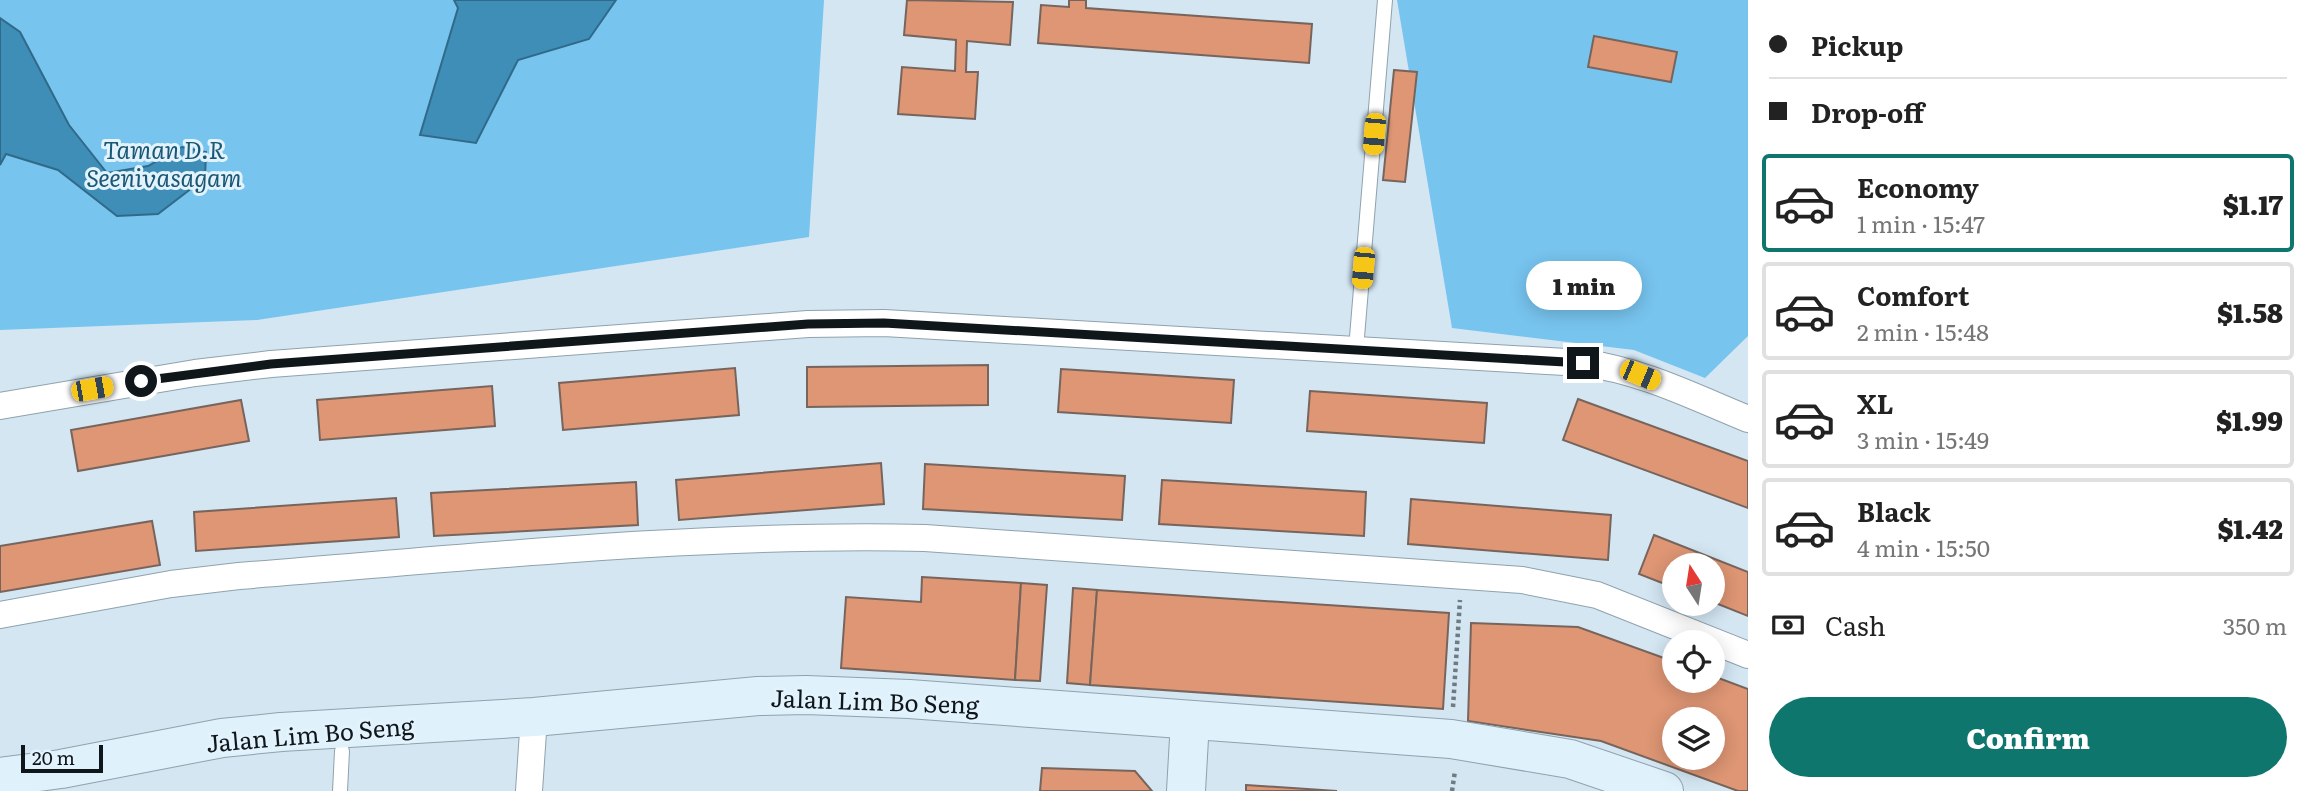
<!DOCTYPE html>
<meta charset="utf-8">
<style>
:root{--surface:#fff;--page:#f6f6f6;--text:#222;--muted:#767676;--line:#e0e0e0;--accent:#0f766e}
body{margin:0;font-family:Literata,serif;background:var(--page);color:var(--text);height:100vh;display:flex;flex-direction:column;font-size:26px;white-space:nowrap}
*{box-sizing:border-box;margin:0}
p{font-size:23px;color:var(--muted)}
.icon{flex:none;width:38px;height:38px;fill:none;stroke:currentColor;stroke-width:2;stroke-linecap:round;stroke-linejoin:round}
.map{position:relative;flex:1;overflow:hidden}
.details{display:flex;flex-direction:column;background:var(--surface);width:560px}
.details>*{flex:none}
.hud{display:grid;align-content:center;height:154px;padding:0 21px;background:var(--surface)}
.needle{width:46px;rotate:348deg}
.buttons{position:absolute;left:1662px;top:553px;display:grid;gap:14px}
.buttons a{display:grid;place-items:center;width:63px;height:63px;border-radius:50%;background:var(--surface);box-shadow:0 4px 18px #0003;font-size:35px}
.scale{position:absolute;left:21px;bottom:18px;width:82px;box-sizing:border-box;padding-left:7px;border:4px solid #10171b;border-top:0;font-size:19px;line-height:24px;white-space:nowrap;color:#10171b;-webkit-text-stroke:5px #e3f3fd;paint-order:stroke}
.end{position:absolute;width:32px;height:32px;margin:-16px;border:9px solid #10171b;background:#fff;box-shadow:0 0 0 4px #fff}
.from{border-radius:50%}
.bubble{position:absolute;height:49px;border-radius:24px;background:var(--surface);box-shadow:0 4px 18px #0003;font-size:23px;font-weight:800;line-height:49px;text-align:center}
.car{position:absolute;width:21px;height:42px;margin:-21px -10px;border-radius:9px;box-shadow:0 0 5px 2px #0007;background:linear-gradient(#f5c518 24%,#345 0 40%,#f5c518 0 76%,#345 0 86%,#f5c518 0)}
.hud b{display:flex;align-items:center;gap:24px;height:66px;font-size:26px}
.hud b+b{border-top:2px solid var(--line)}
.hud i{width:18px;height:18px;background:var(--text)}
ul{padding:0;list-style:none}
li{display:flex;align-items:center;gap:21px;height:98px;margin:0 14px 10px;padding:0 7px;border:4px solid var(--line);border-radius:7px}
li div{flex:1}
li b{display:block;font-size:26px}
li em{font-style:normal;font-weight:800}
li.on{border-color:var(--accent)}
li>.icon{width:63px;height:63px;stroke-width:1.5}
.pay{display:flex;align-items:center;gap:18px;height:77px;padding:0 21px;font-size:26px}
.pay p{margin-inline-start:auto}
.button{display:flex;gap:14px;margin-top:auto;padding:14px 21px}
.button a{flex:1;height:80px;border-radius:42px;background:var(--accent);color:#fff;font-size:28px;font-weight:800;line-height:80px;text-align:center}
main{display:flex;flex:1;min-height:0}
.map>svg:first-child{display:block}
.green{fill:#77c4ef}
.water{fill:#3f8eb8;stroke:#316a89;stroke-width:2}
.building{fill:#de9674;stroke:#77655d;stroke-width:2;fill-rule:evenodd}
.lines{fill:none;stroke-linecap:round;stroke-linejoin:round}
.lane-casing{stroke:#8fa2ad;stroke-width:16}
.street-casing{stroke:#8fa2ad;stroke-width:28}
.secondary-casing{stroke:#8fa2ad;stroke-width:40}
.path{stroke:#6e7b82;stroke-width:4.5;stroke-dasharray:3.5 3.5;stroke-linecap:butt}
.lane{stroke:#fff;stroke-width:14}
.street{stroke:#fff;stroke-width:26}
.secondary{stroke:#dff1fb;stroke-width:38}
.route{stroke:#10171b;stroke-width:9}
.labels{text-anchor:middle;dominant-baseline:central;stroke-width:6;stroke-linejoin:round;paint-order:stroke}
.park-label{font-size:24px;font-style:italic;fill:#1b5775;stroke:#e3f3fd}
.street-label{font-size:24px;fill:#10171b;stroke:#e3f3fd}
</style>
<main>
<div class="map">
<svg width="1748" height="791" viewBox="0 0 1748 791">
<rect width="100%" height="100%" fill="#d3e6f2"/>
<g class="green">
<polygon points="0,0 824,0 809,237 257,320 0,330"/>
<polygon points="1397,0 1748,0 1748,336 1705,378 1634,350 1452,328"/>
</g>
<g class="water">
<polygon points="454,0 616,0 589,39 518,60 476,143 420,135 458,8"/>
<polygon points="0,18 20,32 69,125 107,173 148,166 182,147 206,152 205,178 158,214 117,216 58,170 6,154 0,165"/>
</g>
<g class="building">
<polygon points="907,0 1013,2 1010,45 967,41 966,72 978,72 975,119 898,114 902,67 955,71 956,40 904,35"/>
<polygon points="1069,0 1086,0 1086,8 1312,24 1309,63 1038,43 1041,5 1069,7"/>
<polygon points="1594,36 1677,52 1671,82 1588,67"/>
<polygon points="1394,70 1417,72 1405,182 1383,180"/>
<polygon points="988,365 988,405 807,407 807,367"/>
<polygon points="735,368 739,415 563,430 559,383"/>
<polygon points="1061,369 1234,380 1231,423 1058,412"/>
<polygon points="492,386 495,426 320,440 317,400"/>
<polygon points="1310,391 1487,403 1484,443 1307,431"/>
<polygon points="1578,399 1748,461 1748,508 1563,440"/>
<polygon points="241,400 249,441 78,471 71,430"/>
<polygon points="881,463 884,504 679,520 676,480"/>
<polygon points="925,464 1125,476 1122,520 923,509"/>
<polygon points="1162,480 1366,492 1364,536 1159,524"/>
<polygon points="636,482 638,525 434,536 431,493"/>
<polygon points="396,498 399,537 196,551 194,512"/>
<polygon points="1411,499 1611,515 1608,560 1408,544"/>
<polygon points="152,521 160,565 0,592 0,546"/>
<polygon points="1654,535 1748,572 1748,616 1713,602 1713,565 1675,565 1675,588 1639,574"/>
<polygon points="922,577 1021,583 1015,680 841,668 846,597 921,602"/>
<polygon points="1021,583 1047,585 1040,681 1015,680"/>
<polygon points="1073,588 1097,590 1090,685 1067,683"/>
<polygon points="1097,590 1449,613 1443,709 1090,685"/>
<path d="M1471 623 1578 627 1675 662V681H1713V676L1748 689V791H1738L1601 741 1468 721ZM1675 719H1713V758H1675Z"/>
<polygon points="1042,768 1135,771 1152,791 1040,791"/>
<polygon points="1246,785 1337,791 1246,791"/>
</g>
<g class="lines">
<g class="lane-casing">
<g id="lane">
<polyline points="1356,349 1385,0"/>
<polyline points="340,791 342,751"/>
</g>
</g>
<g class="street-casing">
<g id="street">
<path d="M0 406 195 373 271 364 808 324 884 323 1583 363C1641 370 1694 397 1748 419"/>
<path d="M0 615 171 584 239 576C467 558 696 533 925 538L1522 580 1597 595 1748 655"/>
<polyline points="529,791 534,717"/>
</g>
</g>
<g class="secondary-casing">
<g id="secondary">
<polyline points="0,777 61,769 222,738 281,732 534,717 758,696 806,695 909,699 1451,739 1570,759 1664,791"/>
<polyline points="1186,791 1190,721"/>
</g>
</g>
<g class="path">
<polyline points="1453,707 1460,600"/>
<polyline points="1452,791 1455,771"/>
</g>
<use href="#lane" class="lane"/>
<use href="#street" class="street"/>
<use href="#secondary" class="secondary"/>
</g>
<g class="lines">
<polyline class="route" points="141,381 271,364 808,324 884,323 1583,363"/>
</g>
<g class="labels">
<g class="park-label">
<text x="164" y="148">Taman D.R<tspan x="164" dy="28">Seenivasagam</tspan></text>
</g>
<g class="street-label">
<text transform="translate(875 700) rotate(2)">Jalan Lim Bo Seng</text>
<text transform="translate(310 733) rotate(-5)">Jalan Lim Bo Seng</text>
</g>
</g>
</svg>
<div class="buttons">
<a><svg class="needle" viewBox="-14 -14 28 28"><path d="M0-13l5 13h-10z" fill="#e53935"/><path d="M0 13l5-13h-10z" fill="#767676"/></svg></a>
<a><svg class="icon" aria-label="locate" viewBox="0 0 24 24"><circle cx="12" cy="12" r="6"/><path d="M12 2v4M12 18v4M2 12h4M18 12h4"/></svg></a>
<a><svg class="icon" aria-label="layers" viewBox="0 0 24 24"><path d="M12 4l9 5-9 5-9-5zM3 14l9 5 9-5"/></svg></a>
</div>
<div class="scale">20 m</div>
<i class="end from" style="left:141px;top:381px"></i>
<i class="end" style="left:1583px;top:363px"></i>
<div class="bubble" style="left:1526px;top:261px;width:116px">1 min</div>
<i class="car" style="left:1374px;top:134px;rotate:185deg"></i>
<i class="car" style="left:1363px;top:268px;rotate:185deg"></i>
<i class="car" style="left:1640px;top:375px;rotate:113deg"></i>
<i class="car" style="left:92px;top:389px;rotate:80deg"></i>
</div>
<section class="details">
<div class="hud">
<b><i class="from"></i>Pickup</b>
<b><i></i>Drop-off</b>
</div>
<ul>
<li class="on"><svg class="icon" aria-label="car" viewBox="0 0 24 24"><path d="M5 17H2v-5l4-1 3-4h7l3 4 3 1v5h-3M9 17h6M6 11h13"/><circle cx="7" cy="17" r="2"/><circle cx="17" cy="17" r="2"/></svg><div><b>Economy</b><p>1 min · 15:47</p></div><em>$1.17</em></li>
<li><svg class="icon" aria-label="car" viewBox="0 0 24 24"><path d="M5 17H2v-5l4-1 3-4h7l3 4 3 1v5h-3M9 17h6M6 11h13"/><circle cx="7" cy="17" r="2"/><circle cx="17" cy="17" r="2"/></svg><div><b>Comfort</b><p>2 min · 15:48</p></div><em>$1.58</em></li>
<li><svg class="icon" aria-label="car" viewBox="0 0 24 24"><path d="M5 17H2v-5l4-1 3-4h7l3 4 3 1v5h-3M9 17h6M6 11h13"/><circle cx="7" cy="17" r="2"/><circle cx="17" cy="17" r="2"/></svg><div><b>XL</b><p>3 min · 15:49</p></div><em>$1.99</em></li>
<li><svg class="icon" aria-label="car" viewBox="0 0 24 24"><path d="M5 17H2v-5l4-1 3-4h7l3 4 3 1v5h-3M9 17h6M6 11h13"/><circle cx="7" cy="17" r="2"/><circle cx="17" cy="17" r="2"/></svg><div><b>Black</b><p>4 min · 15:50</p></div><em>$1.42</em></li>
</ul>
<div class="pay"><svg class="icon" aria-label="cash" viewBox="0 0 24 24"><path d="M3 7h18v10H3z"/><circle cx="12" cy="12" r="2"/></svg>Cash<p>350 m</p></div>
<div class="button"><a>Confirm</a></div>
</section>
</main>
